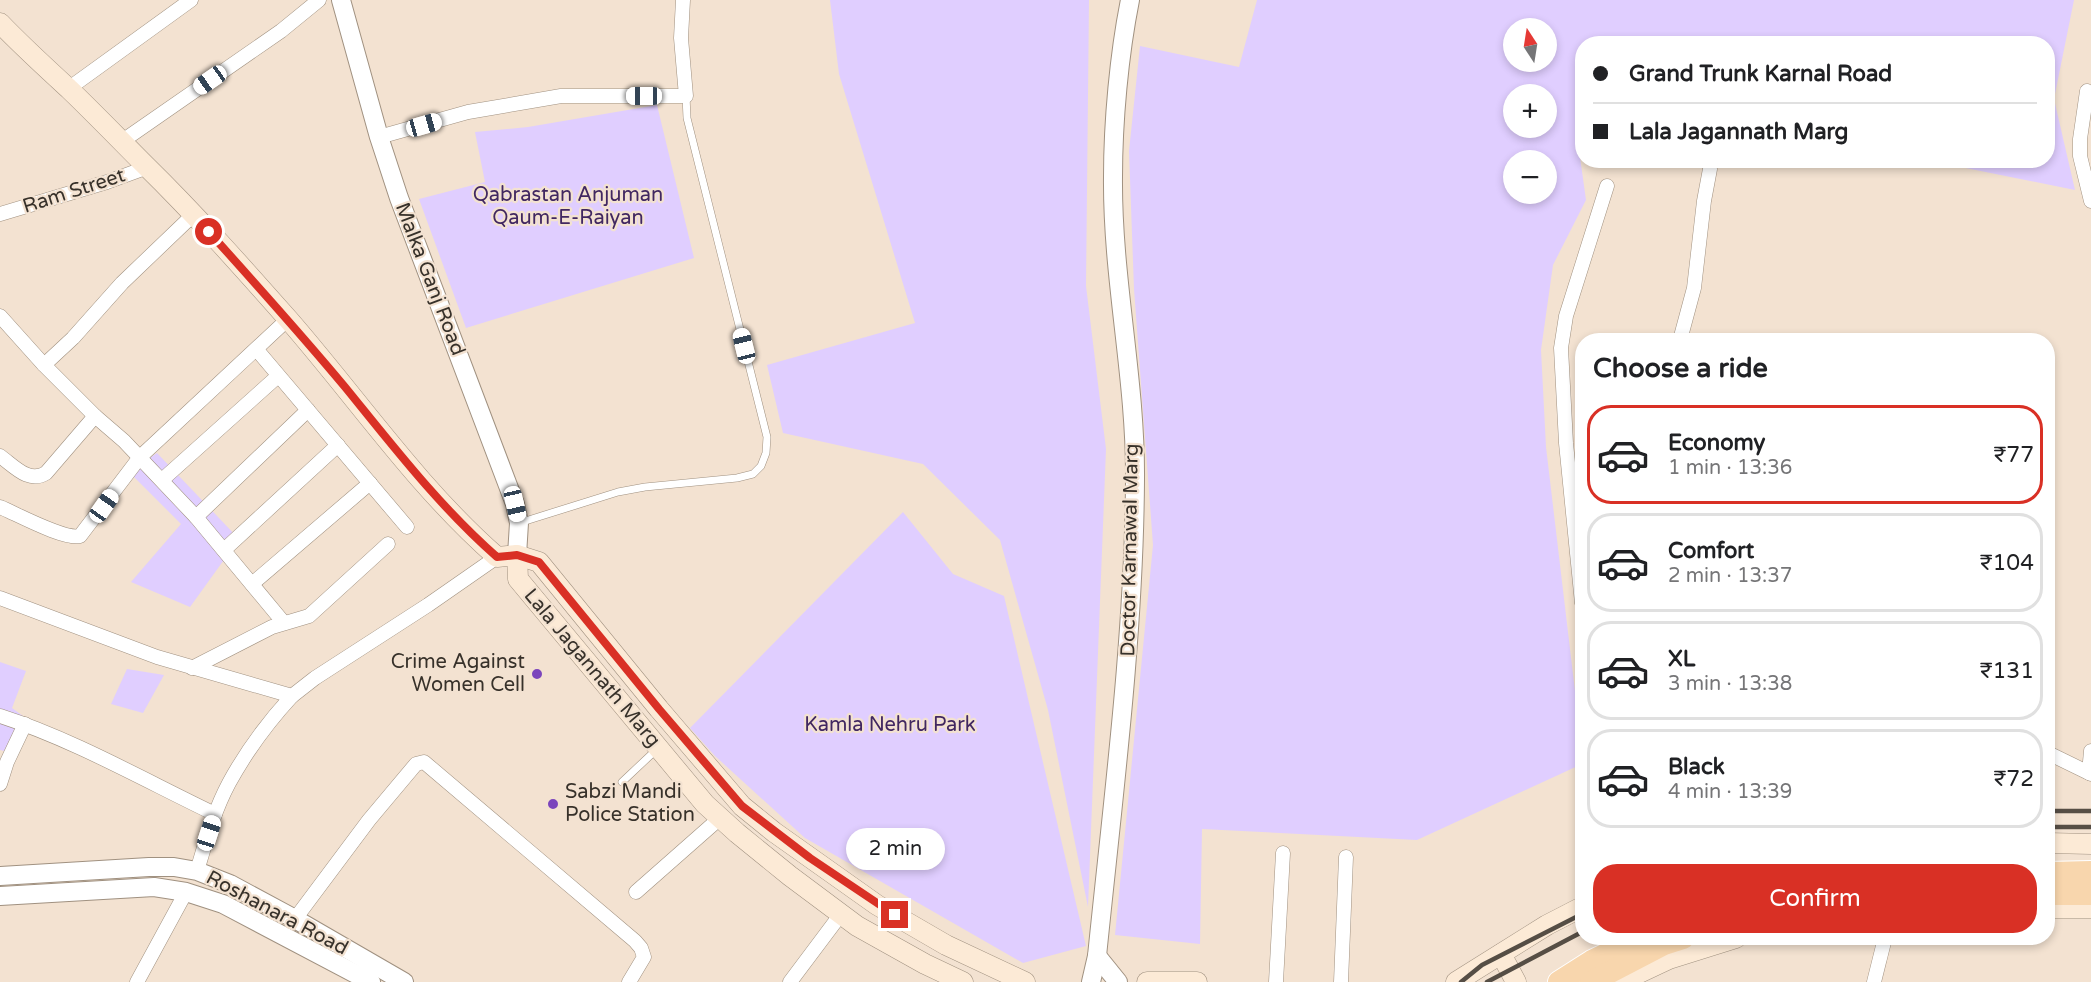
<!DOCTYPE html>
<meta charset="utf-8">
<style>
:root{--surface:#fff;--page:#f2f2f2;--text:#202124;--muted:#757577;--line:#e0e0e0;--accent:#d93025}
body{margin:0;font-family:"Varela Round",sans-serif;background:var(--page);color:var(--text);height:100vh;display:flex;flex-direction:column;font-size:22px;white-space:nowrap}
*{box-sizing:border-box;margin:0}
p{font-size:20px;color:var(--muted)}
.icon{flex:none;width:33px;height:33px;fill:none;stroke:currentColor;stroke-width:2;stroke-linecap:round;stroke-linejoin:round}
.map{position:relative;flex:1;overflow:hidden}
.drawer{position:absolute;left:1575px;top:333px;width:480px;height:612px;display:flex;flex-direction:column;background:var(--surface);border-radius:24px;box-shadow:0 3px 9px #0003}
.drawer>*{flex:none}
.banner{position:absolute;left:1575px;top:36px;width:480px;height:132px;border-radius:24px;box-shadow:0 3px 9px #0003;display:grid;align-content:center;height:132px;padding:0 18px;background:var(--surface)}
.needle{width:39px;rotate:348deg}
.buttons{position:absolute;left:1503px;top:18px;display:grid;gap:12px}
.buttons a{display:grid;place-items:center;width:54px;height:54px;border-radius:50%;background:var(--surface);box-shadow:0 3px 9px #0003;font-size:30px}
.end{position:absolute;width:27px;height:27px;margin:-14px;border:8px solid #d93025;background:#fff;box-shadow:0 0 0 3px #fff}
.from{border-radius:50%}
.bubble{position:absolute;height:42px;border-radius:21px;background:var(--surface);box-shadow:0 3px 9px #0003;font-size:20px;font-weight:600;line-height:42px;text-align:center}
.car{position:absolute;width:18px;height:36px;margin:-18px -9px;border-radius:8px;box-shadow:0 0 4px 2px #0007;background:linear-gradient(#fff 24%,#345 0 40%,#fff 0 76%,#345 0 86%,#fff 0)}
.banner b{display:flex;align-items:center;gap:21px;height:57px;font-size:22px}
.banner b+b{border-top:2px solid var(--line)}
.banner i{width:15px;height:15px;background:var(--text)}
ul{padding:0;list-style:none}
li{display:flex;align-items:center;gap:18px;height:99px;margin:0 12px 9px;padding:0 6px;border:3px solid var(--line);border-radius:24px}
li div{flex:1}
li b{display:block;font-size:22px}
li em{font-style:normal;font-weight:600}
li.on{border-color:var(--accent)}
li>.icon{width:54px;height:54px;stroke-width:1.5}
h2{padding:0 18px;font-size:27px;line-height:72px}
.cta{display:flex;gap:12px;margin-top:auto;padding:12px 18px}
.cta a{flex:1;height:69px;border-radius:24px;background:var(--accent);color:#fff;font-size:24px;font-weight:600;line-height:69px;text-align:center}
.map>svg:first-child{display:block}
.green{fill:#e0ceff;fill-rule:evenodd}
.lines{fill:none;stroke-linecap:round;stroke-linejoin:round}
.service-casing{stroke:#a09180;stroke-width:8}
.minor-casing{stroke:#a09180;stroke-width:15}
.tertiary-casing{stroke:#a09180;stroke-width:20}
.secondary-casing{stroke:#a09180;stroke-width:21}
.primary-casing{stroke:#fff;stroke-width:24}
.service{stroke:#fff;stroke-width:7}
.minor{stroke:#fff;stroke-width:14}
.tertiary{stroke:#fff;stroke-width:18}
.secondary{stroke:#fcead6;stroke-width:20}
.primary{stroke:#f8d6ad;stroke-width:22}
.rail{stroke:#564e45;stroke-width:4.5}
.route{stroke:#d93025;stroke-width:8}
.poi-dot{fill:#7b45bc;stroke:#f3e2d1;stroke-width:2}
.labels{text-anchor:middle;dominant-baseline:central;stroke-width:4.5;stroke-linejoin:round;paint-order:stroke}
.street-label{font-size:20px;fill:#37312a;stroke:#f3e2d1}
.park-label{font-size:20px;fill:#412761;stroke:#f3e2d1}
.poi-label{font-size:20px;fill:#37312a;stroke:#f3e2d1;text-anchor:end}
</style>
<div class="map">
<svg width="2091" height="982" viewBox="0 0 2091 982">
<rect width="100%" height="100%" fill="#f3e2d1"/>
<g class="green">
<polygon points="830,0 1089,0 1086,286 1106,449 1088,907 1048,710 1000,540 923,464 783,433 767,365 915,323 839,74"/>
<path d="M1257 0H2074L2054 99 2075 190 1931 161 2048 160V44H1582V129L1578 143 1586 200 1553 265 1541 350 1546 447 1582 750V764L1417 840 1202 829 1200 944 1115 935 1153 545 1134 289 1129 151 1140 46 1239 67ZM1546 28V62H1514V28ZM1514 94H1546V128H1514ZM1546 160V194H1514V160Z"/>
<polygon points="657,105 694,258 466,328 419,199 485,182 475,132 528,127"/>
<polygon points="157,453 239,539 190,607 131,582 181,524 129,472"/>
<polygon points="903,512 953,574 1004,596 1086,946 1023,963 805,838 715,756 690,728"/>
<polygon points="0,662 26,671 12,708 23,716 4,751 0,750"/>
<polygon points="127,669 164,675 143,713 111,704"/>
</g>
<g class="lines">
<g class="service-casing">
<g id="service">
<polyline points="519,523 618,492 645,487 737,478 753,474 761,466 766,453 767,437 687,118 686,96"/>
<polyline points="622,782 656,750"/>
</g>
</g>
<g class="minor-casing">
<g id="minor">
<polyline points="68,89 191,0"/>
<polyline points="2087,91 2080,139 2080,156 2091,201"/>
<polyline points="379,137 468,112 561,96 686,96 681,38 683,0"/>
<polyline points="121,142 281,31 319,0"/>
<polyline points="0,214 107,182 148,167"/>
<polyline points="0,316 44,365 95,416 124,441 196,517 284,623"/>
<polyline points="1680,340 1694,288 1704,201 1710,169"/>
<polyline points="257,350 407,527"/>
<polyline points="44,365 73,338 122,283 193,215"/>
<path d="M0 456C14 466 29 484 46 473L95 416"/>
<polyline points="162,480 278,376"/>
<path d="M0 507C17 514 64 540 80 536L140 457 288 319"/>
<polyline points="196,517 308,410"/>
<polyline points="224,550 338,445"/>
<polyline points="252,584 370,483"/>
<path d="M0 598 157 657 292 696C268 722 246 752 229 783 214 811 206 841 197 871"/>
<polyline points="1582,603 1566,443 1561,348 1566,316 1607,186"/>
<polyline points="192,668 272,627 309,616 388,544"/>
<polyline points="292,696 315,678 428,605 497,557"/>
<path d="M0 716C72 739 146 781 215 814"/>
<polyline points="2048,753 2091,774"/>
<polyline points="2089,773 2091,751"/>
<polyline points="0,784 7,762 25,724"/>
<polyline points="636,892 720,818"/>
<polyline points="295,919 369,820 416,764 424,762 635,941 641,948 644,957 629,982"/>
<polyline points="137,982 186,892"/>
<polyline points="790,982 841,914"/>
<polyline points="1276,982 1283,853"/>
<polyline points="1341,982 1346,857"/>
<polyline points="1874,982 1885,938"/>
</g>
</g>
<g class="tertiary-casing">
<g id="tertiary">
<polyline points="341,0 379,137 399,198 515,504 519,523 517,555"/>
<polyline points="0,876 149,867 174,867 197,871 230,884 295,919 404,982"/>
<polyline points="0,896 154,887 186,892 223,904 371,982"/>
<polyline points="1097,956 1118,982"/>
<path d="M1091 982 1097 956C1113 798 1134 639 1135 480 1136 379 1112 279 1113 177 1113 122 1119 55 1130 0"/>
</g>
</g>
<g class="secondary-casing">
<g id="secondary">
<path d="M0 23C22 46 45 67 69 89 95 114 120 140 146 166 195 214 242 267 288 319 357 398 417 487 497 557L517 555 539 562 659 709 742 806 774 832 877 905 946 945 1025 982"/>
<polyline points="517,555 518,579 705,804 737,833 790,876 857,926 925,964 963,982"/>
<polyline points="2048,843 2091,844"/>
<polyline points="2048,908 2091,908"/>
<polyline points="1501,954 1516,982"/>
<polyline points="1147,982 1197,982"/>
<polyline points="1456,982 1547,925 1582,907"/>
<polyline points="1620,982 1669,959 1736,938"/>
</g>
</g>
<g class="primary-casing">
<g id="primary">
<polyline points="2048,873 2091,872"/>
<polyline points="2048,894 2091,894"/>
<polyline points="1559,982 1592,961 1640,938"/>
<polyline points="1591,982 1664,944 1683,938"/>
</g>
</g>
<use href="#service" class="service"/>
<use href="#minor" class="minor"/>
<use href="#tertiary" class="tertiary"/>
<use href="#secondary" class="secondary"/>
<use href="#primary" class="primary"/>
<g class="rail">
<polyline points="2048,811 2091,811"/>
<polyline points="2048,827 2091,827"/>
<polyline points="1461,982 1482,965 1582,914"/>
<polyline points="1487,982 1582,932"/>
</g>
</g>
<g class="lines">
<path class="route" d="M209 232C255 283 301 334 345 387 393 446 439 506 497 557L517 555 539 562 659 709 742 806 810 858 895 915"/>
</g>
<g class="poi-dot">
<circle cx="537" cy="674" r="6"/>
<circle cx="553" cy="804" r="6"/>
</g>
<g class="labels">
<g class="street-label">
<text transform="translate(74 191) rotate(-18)">Ram Street</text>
<text transform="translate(430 279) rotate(69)">Malka Ganj Road</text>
<text transform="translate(1130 550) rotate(-89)">Doctor Karnawal Marg</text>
<text transform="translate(592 668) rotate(50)">Lala Jagannath Marg</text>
<text transform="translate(277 913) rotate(28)">Roshanara Road</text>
</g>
<g class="park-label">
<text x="568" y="195">Qabrastan Anjuman<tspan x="568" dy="23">Qaum-E-Raiyan</tspan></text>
<text x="890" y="725">Kamla Nehru Park</text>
</g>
<g class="poi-label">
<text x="525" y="662">Crime Against<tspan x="525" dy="23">Women Cell</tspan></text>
<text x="565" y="792" text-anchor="start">Sabzi Mandi<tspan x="565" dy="23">Police Station</tspan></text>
</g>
</g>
</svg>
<div class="buttons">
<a><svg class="needle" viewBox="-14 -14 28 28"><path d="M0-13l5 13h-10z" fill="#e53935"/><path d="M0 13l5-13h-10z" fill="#757577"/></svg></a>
<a>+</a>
<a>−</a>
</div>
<i class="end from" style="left:209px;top:232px"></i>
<i class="end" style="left:895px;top:915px"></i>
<div class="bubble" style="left:846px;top:828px;width:99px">2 min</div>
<i class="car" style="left:210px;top:80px;rotate:235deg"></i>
<i class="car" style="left:644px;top:96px;rotate:270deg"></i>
<i class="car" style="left:424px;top:125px;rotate:74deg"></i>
<i class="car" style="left:744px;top:346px;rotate:346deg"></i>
<i class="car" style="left:515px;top:504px;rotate:167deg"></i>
<i class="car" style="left:104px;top:506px;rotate:35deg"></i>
<i class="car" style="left:209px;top:833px;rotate:18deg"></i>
<div class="banner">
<b><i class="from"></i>Grand Trunk Karnal Road</b>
<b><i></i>Lala Jagannath Marg</b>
</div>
<section class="drawer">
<h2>Choose a ride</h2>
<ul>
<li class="on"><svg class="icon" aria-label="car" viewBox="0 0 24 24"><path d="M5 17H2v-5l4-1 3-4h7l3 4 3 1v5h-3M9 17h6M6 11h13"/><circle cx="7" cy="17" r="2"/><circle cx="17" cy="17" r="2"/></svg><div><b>Economy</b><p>1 min · 13:36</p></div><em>₹77</em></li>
<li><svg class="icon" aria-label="car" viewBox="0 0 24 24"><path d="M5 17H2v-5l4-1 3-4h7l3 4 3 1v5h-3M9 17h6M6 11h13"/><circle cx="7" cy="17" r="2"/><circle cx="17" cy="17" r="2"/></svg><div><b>Comfort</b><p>2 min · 13:37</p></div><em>₹104</em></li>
<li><svg class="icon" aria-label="car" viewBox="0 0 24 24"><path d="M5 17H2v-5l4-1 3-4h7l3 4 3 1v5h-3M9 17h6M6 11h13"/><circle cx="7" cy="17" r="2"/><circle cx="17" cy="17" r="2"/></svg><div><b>XL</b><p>3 min · 13:38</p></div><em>₹131</em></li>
<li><svg class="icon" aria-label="car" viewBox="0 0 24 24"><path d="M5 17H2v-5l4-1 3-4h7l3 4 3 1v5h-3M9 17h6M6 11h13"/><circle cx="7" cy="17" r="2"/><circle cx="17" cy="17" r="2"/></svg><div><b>Black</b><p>4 min · 13:39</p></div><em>₹72</em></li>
</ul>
<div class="cta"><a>Confirm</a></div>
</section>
</div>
